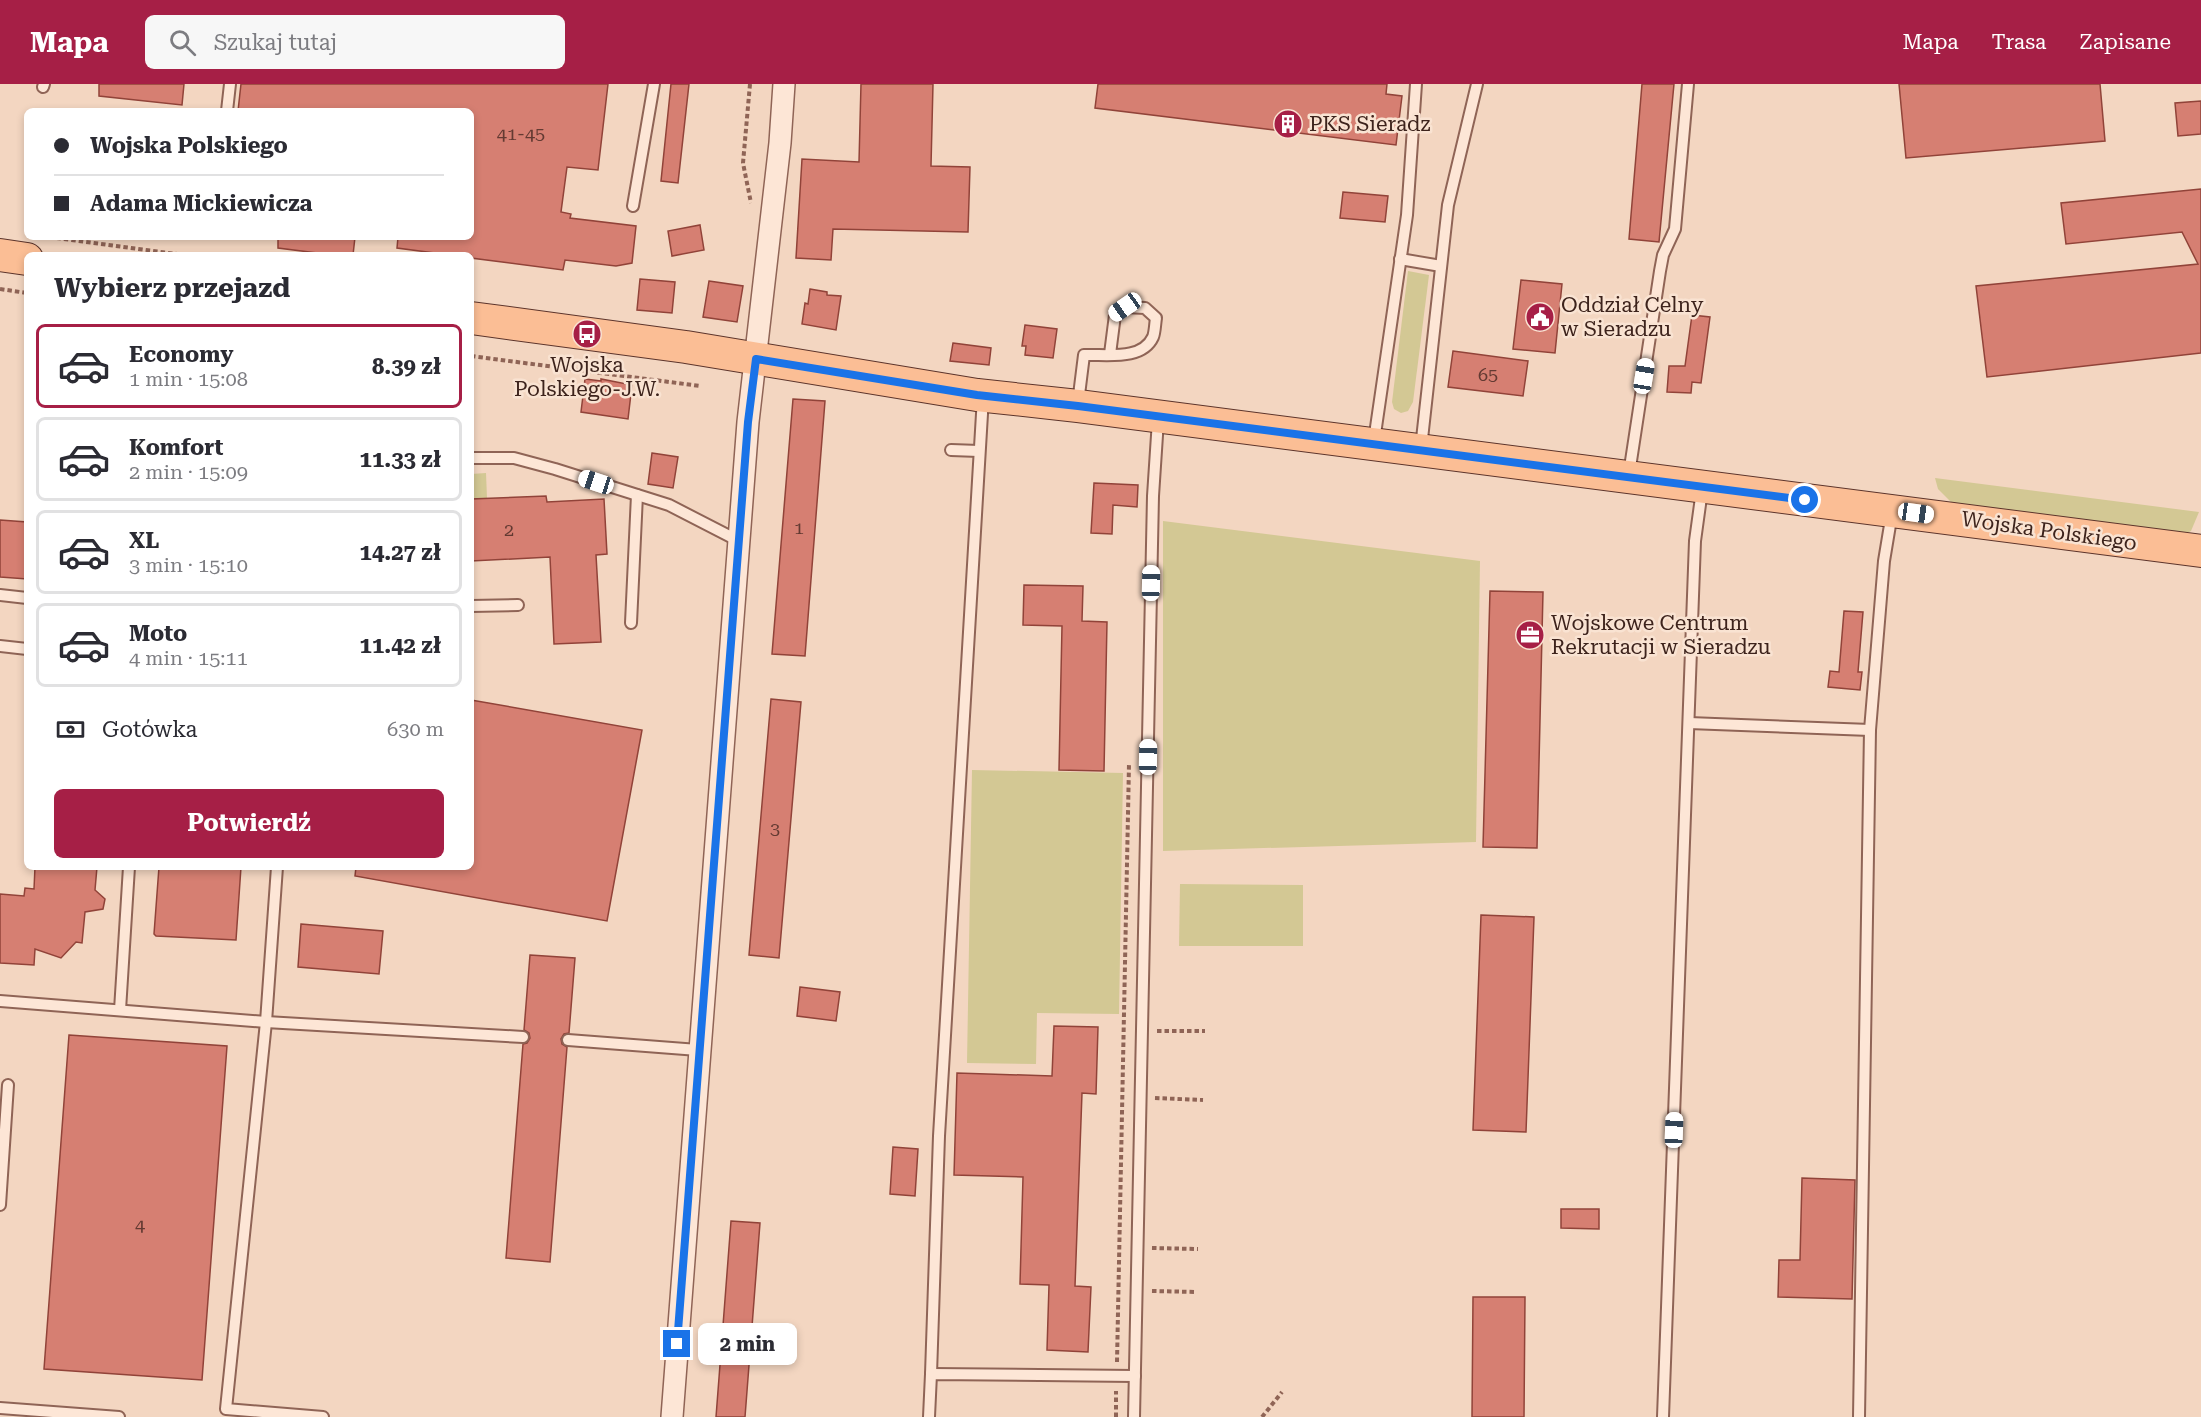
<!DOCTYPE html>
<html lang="pl">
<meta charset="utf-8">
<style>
:root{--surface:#fff;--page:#f7f7f7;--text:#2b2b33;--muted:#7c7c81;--line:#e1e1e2;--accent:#a61f46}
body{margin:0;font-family:"Roboto Serif",serif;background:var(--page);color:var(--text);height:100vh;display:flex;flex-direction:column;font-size:22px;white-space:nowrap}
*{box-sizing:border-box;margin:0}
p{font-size:20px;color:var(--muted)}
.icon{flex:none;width:33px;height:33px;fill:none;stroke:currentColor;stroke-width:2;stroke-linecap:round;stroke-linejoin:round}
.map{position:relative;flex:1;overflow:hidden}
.side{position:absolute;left:24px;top:168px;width:450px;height:618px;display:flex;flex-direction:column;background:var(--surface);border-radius:9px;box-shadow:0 3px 9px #0003}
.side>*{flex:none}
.banner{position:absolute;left:24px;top:24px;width:450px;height:132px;border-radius:9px;box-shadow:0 3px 9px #0003;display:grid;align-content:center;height:132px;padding:0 30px;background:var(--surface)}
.end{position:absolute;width:27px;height:27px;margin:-14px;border:8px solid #1a73e8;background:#fff;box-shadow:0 0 0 3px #fff}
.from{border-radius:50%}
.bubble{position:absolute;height:42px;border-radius:9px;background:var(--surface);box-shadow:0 3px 9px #0003;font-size:20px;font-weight:700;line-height:42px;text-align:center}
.car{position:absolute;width:18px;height:36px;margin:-18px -9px;border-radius:8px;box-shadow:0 0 4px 2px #0007;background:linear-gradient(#fff 24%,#345 0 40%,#fff 0 76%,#345 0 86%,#fff 0)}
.banner b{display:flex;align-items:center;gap:21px;height:57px;font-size:22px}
.banner b+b{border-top:2px solid var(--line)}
.banner i{width:15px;height:15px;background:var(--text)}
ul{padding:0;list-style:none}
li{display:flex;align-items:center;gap:18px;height:84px;margin:0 12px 9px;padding:0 18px;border:3px solid var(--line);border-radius:9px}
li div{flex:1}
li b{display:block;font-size:22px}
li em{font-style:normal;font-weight:700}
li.current{border-color:var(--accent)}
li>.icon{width:54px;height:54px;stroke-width:1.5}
h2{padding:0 30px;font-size:27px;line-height:72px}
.pay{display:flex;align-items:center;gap:15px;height:66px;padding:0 30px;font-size:22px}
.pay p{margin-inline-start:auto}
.primary-button{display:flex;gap:12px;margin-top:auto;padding:12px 30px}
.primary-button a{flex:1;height:69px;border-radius:9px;background:var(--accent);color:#fff;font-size:24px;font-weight:700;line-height:69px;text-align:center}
header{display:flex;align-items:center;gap:36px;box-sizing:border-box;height:84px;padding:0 30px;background:var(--accent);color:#fff}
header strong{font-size:28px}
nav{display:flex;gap:33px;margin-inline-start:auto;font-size:21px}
.search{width:420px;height:54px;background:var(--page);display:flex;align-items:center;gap:15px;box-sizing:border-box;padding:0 21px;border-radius:9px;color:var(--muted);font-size:22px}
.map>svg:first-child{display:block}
.green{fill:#d3c894}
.building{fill:#d67f72;stroke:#914339;stroke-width:1.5}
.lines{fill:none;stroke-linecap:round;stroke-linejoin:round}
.lane-casing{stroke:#8f6456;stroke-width:14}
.street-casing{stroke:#8f6456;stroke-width:24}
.primary-casing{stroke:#5c342b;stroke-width:34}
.path{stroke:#8f6456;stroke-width:4;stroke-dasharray:4.5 3;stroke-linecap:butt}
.lane{stroke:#fde6d6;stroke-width:10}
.street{stroke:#fde6d6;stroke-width:21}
.primary{stroke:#fbbe95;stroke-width:32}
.route{stroke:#1a73e8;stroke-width:8}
.labels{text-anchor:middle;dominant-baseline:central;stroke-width:5;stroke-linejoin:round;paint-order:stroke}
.number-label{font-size:18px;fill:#633a32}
.poi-label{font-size:21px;fill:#3d231c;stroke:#f9e3d2;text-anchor:start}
.street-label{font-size:21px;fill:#3d231c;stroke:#f9e3d2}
</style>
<header>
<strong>Mapa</strong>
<div class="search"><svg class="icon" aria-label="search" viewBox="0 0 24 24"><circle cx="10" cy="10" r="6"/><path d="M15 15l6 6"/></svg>Szukaj tutaj</div>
<nav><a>Mapa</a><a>Trasa</a><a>Zapisane</a></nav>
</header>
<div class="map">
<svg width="2201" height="1333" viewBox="0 0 2201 1333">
<rect width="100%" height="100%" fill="#f3d6c1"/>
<g class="green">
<polygon points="1408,187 1429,191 1413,318 1408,327 1401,329 1394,325 1392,318"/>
<polygon points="486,389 487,414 471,415 471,390"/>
<polygon points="1935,394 2199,428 2191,447 2185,450 1952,419 1938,405"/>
<polygon points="1163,437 1480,477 1476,758 1163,767"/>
<polygon points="972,686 1123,689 1119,930 1037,929 1036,980 967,979"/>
<polygon points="1180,800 1303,801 1303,862 1179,862"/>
</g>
<g class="building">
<polygon points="99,0 184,0 182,21 99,12"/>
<polygon points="241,0 608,0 598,86 567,83 561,128 571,130 570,134 636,142 632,179 616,182 565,176 563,186 471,174 471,171 450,171 397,164 398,153 471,153 471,27 238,27"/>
<polygon points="671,0 689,0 678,99 661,97"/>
<polygon points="861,0 933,0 931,82 970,83 968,148 833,145 831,176 796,174 802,75 859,78"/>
<polygon points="1098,0 1387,0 1386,10 1402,12 1396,61 1095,24"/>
<polygon points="1642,0 1674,0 1659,158 1629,155"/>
<polygon points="1899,0 2100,0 2105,57 1906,74"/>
<polygon points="2201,17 2201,50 2178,52 2175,19"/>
<polygon points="2201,105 2201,269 1987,293 1976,202 2198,180 2182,148 2066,160 2061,119"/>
<polygon points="1343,108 1388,112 1385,138 1340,134"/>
<polygon points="700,141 704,166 672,172 668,147"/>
<polygon points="278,153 355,153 353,171 333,171 278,164"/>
<polygon points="640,195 675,198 672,229 637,226"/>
<polygon points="1521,196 1562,200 1555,269 1513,265"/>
<polygon points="709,197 743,202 737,238 703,233"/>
<polygon points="810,205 827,208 827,211 841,212 836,246 802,240 805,219 808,220"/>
<polygon points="1692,231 1710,233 1701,299 1692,298 1691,309 1667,308 1669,282 1685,282"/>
<polygon points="1025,241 1057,245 1053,274 1025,271 1026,262 1022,262"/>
<polygon points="953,259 991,264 989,281 950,277"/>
<polygon points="1453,267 1528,277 1523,312 1448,303"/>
<polygon points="585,295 601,297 601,295 632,301 628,335 581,328"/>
<polygon points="793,315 825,317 805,572 772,570"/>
<polygon points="652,369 678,373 673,404 648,400"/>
<polygon points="1094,399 1138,401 1137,423 1113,421 1112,450 1091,449"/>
<polygon points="546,412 547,418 604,415 607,470 596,471 601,558 554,560 550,473 471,477 471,415"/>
<polygon points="0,436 27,438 27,495 0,493"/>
<polygon points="1024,501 1083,502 1082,537 1107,538 1104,687 1059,686 1062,542 1023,541"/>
<polygon points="1490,507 1543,508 1537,764 1483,763"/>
<polygon points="1844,527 1863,528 1858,588 1862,588 1860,606 1828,603 1830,587 1839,588"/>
<polygon points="771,615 801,618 779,874 749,871"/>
<polygon points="471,616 642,646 607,837 355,792 356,783 471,783"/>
<polygon points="35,783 97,783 95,806 105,815 103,825 85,828 82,859 76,858 61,874 35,865 34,881 0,879 0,810 24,812 25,804 34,805"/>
<polygon points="159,783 241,783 236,856 156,852 154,850"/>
<polygon points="1481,831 1534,833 1526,1048 1473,1046"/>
<polygon points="301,840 383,847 379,890 298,883"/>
<polygon points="530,871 575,874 569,949 564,950 561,955 562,960 567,963 550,1178 506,1174 523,960 527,959 530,954 529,949 524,946"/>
<polygon points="800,903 840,908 836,937 797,932"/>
<polygon points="1054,942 1098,943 1096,1010 1082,1009 1075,1202 1091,1203 1088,1268 1047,1266 1049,1201 1020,1200 1023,1093 954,1091 957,989 1052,992"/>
<polygon points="69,951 227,962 202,1296 44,1285"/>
<polygon points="893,1063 918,1065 915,1112 890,1110"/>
<polygon points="1802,1094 1855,1096 1852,1215 1778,1213 1779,1176 1800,1176"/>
<polygon points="1561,1125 1599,1125 1599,1145 1561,1144"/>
<polygon points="731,1137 760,1139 745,1333 716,1333"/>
<polygon points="1473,1213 1525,1213 1524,1333 1472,1333"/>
</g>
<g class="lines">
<g class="lane-casing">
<g id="lane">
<polyline points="43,3 44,0"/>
<polyline points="227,27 230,0"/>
<polyline points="633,122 654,0"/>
<polyline points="1400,175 1441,182"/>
<path d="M1078 319 1084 271C1106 270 1142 277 1153 253 1155 248 1155 240 1156 234L1145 224 1125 223 1115 231 1110 270"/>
<polyline points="1374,357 1407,131 1416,0"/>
<polyline points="1421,364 1448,121 1477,0"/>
<polyline points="951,366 979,367"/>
<polyline points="471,374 514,374 555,385 669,421 739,457"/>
<polyline points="1629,390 1660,187 1663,171 1675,145 1688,0"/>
<polyline points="0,511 27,514"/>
<polyline points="471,522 518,521"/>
<polyline points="631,539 637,411"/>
<polyline points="0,562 27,565"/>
<polyline points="1689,639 1870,646"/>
<polyline points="277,783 266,938 226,1325 323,1333"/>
<polyline points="0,917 266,938 523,953"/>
<polyline points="120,926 129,783"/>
<polyline points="568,956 698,966"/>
<polyline points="0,1121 8,1001"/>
<polyline points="931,1290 939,1052 983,313"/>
<polyline points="0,1324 119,1333"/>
<polyline points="929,1333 931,1290 1135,1292"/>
<polyline points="1134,1333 1153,412 1158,336"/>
<polyline points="1663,1333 1695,457 1702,406"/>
<polyline points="1859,1333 1870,646 1884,477 1892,429"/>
</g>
</g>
<g class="street-casing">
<polyline id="street" points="672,1333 748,338 780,59 784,0"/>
</g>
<g class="primary-casing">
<g id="primary">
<polyline points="0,171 27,175"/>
<polyline points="471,234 686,263 977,311 1078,322 2201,467"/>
</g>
</g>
<g class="path">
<polyline points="750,0 743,79 751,119"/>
<polyline points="49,153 184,171"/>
<polyline points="0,205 27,209"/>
<polyline points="471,272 700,302"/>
<polyline points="1157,947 1205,947"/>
<polyline points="1155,1014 1203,1016"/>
<polyline points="1152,1164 1198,1165"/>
<polyline points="1152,1207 1196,1208"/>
<polyline points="1117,1278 1129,680"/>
<polyline points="1116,1333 1116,1307"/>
<polyline points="1262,1333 1282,1308"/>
</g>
<use href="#lane" class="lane"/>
<use href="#street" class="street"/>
<use href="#primary" class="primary"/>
</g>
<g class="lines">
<polyline class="route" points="677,1260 748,338 756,275 977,311 1078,322 1805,416"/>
</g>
<defs>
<g id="building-disc" transform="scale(1.5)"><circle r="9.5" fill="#a61f46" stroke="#f9e3d2"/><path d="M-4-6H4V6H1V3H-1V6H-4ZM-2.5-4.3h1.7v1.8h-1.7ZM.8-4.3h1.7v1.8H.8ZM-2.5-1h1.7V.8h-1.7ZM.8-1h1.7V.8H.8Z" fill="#fff"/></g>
<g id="civic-disc" transform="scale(1.5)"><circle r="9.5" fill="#a61f46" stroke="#f9e3d2"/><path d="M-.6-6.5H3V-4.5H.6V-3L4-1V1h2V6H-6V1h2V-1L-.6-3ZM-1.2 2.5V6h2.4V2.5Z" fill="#fff"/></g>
<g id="bus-disc" transform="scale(1.5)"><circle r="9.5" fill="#a61f46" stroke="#f9e3d2"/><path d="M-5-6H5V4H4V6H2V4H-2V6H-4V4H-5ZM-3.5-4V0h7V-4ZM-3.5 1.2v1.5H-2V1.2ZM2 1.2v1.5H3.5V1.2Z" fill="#fff"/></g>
<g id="office-disc" transform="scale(1.5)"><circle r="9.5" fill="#a61f46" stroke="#f9e3d2"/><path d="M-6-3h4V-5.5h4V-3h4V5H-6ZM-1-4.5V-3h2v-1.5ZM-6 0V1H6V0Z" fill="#fff"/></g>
</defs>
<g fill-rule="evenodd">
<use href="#building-disc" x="1288" y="40"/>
<use href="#civic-disc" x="1540" y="233"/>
<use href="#bus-disc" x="587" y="250"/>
<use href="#office-disc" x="1530" y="551"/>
</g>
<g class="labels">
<g class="number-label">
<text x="521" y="49">41-45</text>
<text x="1488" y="290">65</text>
<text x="799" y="443">1</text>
<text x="509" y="445">2</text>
<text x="775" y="744">3</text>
<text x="140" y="1140">4</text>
</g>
<g class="poi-label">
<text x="1309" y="40">PKS Sieradz</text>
<text x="1561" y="221">Oddział Celny<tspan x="1561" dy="24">w Sieradzu</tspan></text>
<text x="587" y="281" text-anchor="middle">Wojska<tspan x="587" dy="24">Polskiego-J.W.</tspan></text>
<text x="1551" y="539">Wojskowe Centrum<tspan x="1551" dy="24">Rekrutacji w Sieradzu</tspan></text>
</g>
<g class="street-label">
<text transform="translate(2049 447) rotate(8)">Wojska Polskiego</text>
</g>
</g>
</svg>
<i class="end from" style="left:1805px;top:416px"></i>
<i class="end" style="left:677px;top:1260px"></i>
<div class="bubble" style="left:698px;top:1239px;width:99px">2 min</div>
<i class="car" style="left:1125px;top:223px;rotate:235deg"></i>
<i class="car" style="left:1644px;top:292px;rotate:9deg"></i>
<i class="car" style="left:596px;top:398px;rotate:288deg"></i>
<i class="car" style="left:1916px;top:429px;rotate:98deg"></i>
<i class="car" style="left:1151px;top:499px;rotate:1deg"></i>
<i class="car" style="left:1148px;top:673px;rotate:1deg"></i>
<i class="car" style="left:1674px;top:1046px;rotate:2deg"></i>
<div class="banner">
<b><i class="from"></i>Wojska Polskiego</b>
<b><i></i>Adama Mickiewicza</b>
</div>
<section class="side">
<h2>Wybierz przejazd</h2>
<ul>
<li class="current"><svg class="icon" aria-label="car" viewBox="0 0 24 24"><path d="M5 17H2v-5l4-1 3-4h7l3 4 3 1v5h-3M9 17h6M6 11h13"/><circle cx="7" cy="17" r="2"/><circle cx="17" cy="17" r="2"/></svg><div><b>Economy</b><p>1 min · 15:08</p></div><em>8.39 zł</em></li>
<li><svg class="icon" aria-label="car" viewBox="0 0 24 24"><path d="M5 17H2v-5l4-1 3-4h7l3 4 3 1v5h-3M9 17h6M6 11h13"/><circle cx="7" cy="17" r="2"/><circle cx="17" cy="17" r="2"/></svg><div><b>Komfort</b><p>2 min · 15:09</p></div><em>11.33 zł</em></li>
<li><svg class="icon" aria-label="car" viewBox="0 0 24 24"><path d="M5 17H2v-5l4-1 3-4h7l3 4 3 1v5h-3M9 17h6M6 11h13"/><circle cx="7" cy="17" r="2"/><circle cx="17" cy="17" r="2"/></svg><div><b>XL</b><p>3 min · 15:10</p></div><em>14.27 zł</em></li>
<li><svg class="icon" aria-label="car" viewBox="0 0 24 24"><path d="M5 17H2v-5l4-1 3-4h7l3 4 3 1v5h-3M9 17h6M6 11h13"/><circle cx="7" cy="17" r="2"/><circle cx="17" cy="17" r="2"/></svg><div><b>Moto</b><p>4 min · 15:11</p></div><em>11.42 zł</em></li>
</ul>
<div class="pay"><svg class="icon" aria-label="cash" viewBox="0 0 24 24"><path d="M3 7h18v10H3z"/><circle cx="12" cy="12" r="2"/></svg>Gotówka<p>630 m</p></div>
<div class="primary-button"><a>Potwierdź</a></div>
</section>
</div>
